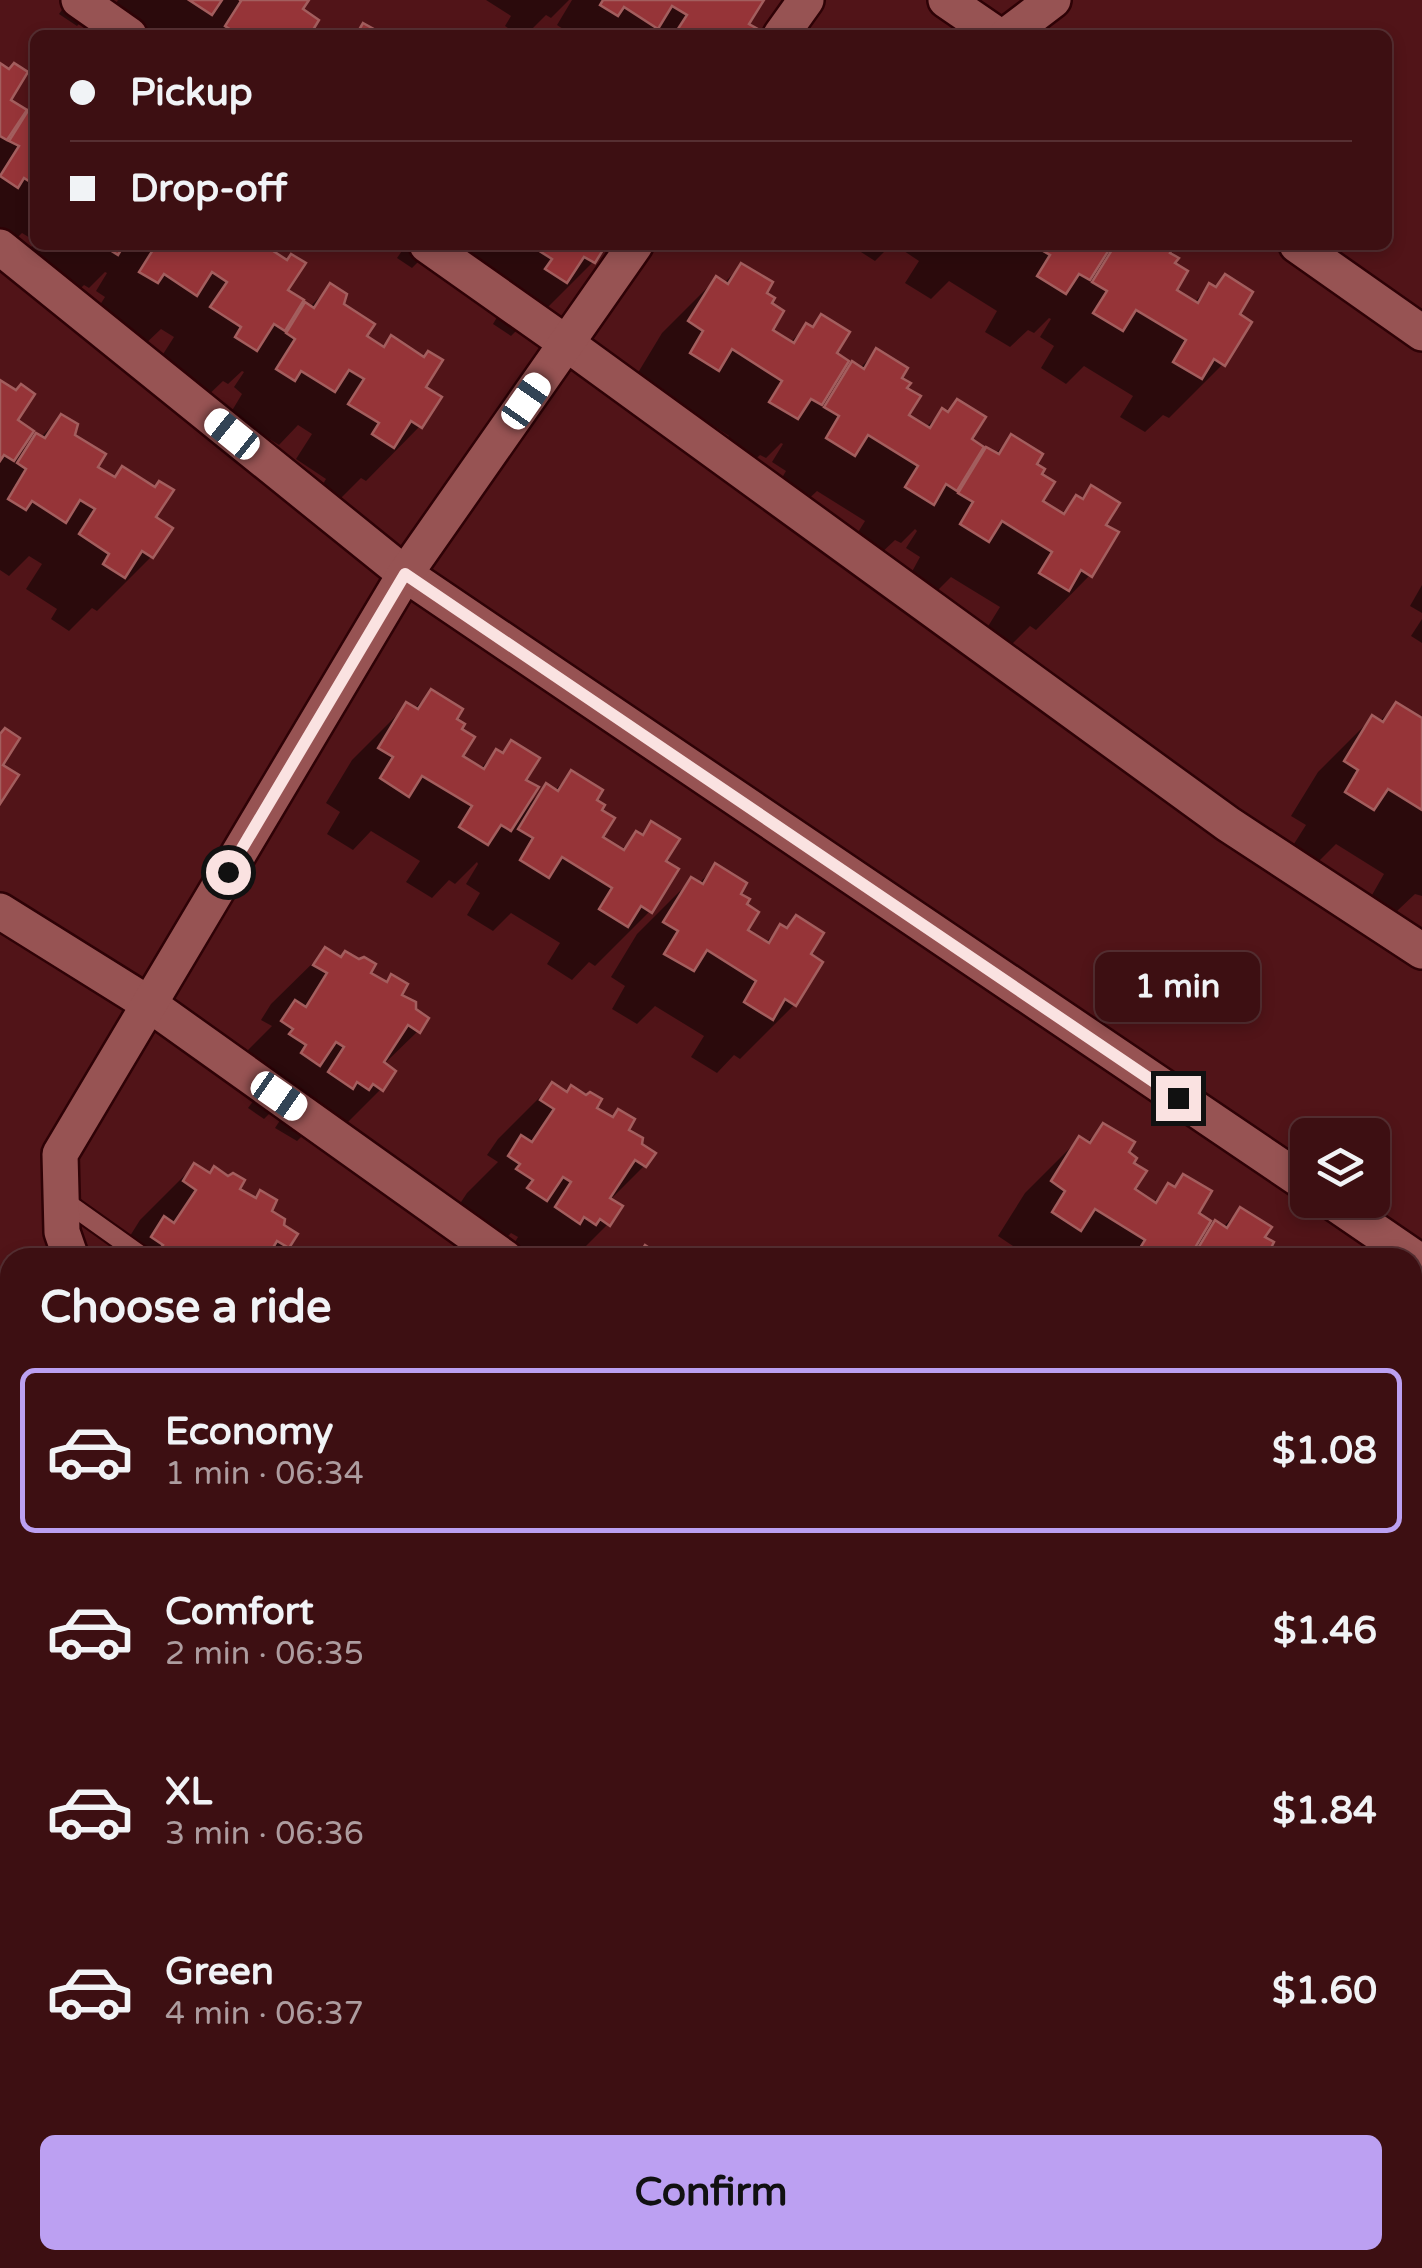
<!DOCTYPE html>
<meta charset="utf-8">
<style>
:root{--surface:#3d0f12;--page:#44181b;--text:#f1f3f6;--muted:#ad9c9f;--line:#562f32;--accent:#bca0f2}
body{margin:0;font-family:"Varela Round",sans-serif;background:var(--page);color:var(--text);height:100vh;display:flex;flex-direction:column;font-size:38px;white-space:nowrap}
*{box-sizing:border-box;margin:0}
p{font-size:32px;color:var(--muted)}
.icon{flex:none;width:55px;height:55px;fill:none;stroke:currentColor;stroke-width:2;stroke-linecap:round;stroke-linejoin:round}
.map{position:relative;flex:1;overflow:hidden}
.drawer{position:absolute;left:0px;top:1248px;width:1422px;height:1022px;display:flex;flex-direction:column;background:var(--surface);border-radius:30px 30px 0 0;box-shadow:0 5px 15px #0003,0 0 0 2px var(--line)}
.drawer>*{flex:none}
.hud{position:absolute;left:30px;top:30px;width:1362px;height:220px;border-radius:15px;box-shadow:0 5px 15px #0003,0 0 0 2px var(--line);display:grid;align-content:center;height:220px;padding:0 40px;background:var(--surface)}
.fabs{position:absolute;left:1290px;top:1118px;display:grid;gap:20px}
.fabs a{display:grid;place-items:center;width:100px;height:100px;border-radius:15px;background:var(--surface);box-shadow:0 5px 15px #0003,0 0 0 2px var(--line);font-size:50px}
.end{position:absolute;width:45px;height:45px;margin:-22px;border:12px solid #fae2e1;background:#111;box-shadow:0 0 0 5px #111}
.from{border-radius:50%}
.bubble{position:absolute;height:70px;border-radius:15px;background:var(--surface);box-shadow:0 5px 15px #0003,0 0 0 2px var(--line);font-size:32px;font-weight:800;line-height:70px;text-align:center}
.car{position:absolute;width:30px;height:60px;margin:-30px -15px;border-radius:12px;box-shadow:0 0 8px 2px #0007;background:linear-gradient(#fff 24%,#345 0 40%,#fff 0 76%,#345 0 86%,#fff 0)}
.hud b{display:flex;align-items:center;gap:35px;height:95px;font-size:38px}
.hud b+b{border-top:2px solid var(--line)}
.hud i{width:25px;height:25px;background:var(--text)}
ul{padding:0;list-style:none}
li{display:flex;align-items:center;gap:30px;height:165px;margin:0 20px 15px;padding:0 20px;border:5px solid transparent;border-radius:15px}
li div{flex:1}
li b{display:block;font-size:38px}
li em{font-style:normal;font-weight:800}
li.active{border-color:var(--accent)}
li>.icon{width:90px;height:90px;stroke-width:1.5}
h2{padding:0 40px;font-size:45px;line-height:120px}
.action{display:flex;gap:20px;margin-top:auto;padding:20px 40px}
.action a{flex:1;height:115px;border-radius:15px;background:var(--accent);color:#111;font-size:40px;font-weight:800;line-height:115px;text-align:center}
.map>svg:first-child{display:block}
.shadow{fill:#0007}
.building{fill:#963438;stroke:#a35e5e;stroke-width:2.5}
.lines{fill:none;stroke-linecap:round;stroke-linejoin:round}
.lane-casing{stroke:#2e0206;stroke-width:22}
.street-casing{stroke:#2e0206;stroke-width:40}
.lane{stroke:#975353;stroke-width:18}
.street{stroke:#975353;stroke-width:35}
.route{stroke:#fae2e1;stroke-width:12}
</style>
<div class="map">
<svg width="1422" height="2268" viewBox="0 0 1422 2268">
<rect width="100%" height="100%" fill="#511418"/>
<g class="shadow">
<polygon points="59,0 111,0 104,6 100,3 77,26 59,14 66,4"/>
<polygon points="118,0 306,0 300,10 306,35 108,35 111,11"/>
<polygon points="486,0 569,0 551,18 546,15 526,35 518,35 505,26 511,16"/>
<polygon points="572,0 761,0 745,24 761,34 563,35 566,31 557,25"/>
<polygon points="0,66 7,100 32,115 35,112 35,241 22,233 2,253 0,251"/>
<polygon points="35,241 35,245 234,245 244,252 251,245 259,245 285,291 291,320 306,306 309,308 330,286 364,337 382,348 392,338 422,388 420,426 366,481 361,478 338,501 320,489 326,479 296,459 312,434 298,425 279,445 247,425 224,424 242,394 234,387 244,372 242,371 228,384 223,381 200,403 158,362 174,337 161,329 141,348 86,327 105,297 96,291 107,273 105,272 89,288 84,285 61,308 19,267"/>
<polygon points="406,245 604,245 593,262 539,316 534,313 511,336 493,324 499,314 420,260 412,268 397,258"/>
<polygon points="850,245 891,245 875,261"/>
<polygon points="895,245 1109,245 1105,254 1115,245 1172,245 1166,254 1173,291 1193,303 1210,287 1213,289 1225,277 1237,315 1223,364 1169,418 1163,415 1145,432 1120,417 1133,396 1084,366 1066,384 1041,368 1054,346 1040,337 1051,319 1049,318 1034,333 1028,330 1010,347 985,332 997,311 949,281 931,299 905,283 919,261"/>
<polygon points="741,266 763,294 770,331 790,343 806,326 810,328 821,317 833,354 837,380 852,365 859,369 877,351 898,379 905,416 925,428 942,412 946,414 957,403 973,464 987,450 994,455 1012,437 1034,465 1040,502 1060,515 1077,498 1080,500 1091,488 1103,526 1090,575 1036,630 1030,626 1012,644 987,628 1000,607 951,577 933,595 908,579 920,557 906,548 917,531 915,529 901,543 895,540 877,557 852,542 865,521 817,491 798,509 773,493 786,471 772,462 783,444 781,443 766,458 760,455 742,472 717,457 729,436 636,376 662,333 716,279 724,283"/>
<polygon points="0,383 15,421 17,452 19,453 36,436 40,438 61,417 95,467 112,479 122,469 153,518 169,528 151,557 97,611 92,608 69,631 51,619 57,609 26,589 42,564 29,556 9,576 0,570"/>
<polygon points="1422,585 1422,613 1410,606"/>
<polygon points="1422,619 1422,643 1411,636"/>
<polygon points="431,692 453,719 459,757 480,769 496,752 500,754 511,743 523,781 526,807 547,786 554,791 571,774 594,801 600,838 620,851 637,834 640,836 651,824 663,862 650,911 595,966 589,962 572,980 547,964 560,943 511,913 493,931 467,915 480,893 466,884 478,864 477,862 455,884 449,880 432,898 406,882 420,861 371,831 353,850 327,834 340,812 326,803 352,760 407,705 413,710"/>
<polygon points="1396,705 1422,721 1422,896 1415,894 1397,911 1372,895 1384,874 1336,844 1318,862 1292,847 1306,825 1291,816 1318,772 1372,718 1379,722"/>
<polygon points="716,867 738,895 744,931 764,944 781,927 784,930 796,918 808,955 794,1005 740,1059 734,1055 717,1073 691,1057 704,1036 655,1006 637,1024 612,1009 625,986 611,977 637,934 691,880 698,884"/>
<polygon points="326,950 385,984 391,977 418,1031 383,1065 381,1089 327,1143 313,1143 302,1136 297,1141 275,1128 292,1102 285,1098 264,1119 248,1108 254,1100 237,1089 241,1084 241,1057 272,1026 261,1020 271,1004"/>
<polygon points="552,1085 625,1131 644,1166 610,1200 608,1224 574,1258 505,1258 518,1237 511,1233 491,1254 455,1211 467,1193 498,1162 487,1155 498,1139"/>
<polygon points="1104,1126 1125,1153 1132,1190 1152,1203 1169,1187 1172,1189 1184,1177 1195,1214 1200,1239 1215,1224 1222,1228 1240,1210 1267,1248 1279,1258 1006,1258 1013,1246 998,1236 1025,1193 1079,1139 1086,1143"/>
<polygon points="194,1166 236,1190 268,1212 287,1247 276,1258 126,1258 141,1243 130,1236 140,1220"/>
<polygon points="1412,1367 1422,1373 1422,1467 1412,1476"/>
<polygon points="1422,1709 1422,1878 1412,1871 1412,1848 1416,1843 1412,1840 1412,1716"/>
<polygon points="1422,1977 1422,2179 1414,2174 1418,2168 1412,2164 1412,1983"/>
<polygon points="10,2087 10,2243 0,2236 0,2220 9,2206 3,2202 0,2204 0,2097"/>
<polygon points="200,2260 350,2260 342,2268 192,2268"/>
<polygon points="506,2260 677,2260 689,2268 509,2268"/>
<polygon points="1062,2260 1088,2260 1080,2268 1073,2268"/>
<polygon points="1119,2260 1306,2260 1317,2268 1113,2268"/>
</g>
<g class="building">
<polygon points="189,0 222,0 212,15"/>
<polygon points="240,0 309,0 303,9 319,20 310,35 239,35 225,26 241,1"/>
<polygon points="603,0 764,0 749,24 765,33 674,35 687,15 672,6 658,29 624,7 618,16 600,5"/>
<polygon points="363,23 381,33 380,35 356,35"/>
<polygon points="0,63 9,69 14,63 28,72 11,100 27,110 7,140 0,136"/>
<polygon points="29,109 35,114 35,185 24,178 18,188 0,176 19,146 9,141"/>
<polygon points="102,245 124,245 118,255"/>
<polygon points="156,245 238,245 246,250 249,245 264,245 287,260 291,254 306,263 288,290 304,300 285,331 274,324 257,351 235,337 241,327 210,307 227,282 212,272 197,296 164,274 158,283 139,272"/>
<polygon points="530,245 606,245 595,263 584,257 567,283 545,269 552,259"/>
<polygon points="1033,245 1112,245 1090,280 1079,274 1066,294 1037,276 1050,255"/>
<polygon points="1115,245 1175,245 1170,253 1179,258 1175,263 1188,271 1177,290 1198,303 1209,283 1216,287 1225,274 1253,292 1240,314 1252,322 1225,366 1214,359 1202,379 1173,362 1186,340 1136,310 1123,331 1093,313 1107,291 1092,282"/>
<polygon points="741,263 773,282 767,293 775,298 772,303 784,311 773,330 794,343 806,323 813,327 821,314 850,332 837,353 849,361 822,405 811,399 798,419 769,402 782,381 732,349 719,371 690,353 703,331 688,321 716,276 728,284"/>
<polygon points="330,283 347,294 344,304 375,324 367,336 384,347 391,335 424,357 428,351 443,360 426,387 442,397 422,428 411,421 394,448 372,434 379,423 348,404 364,379 349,370 335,392 301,371 295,381 276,369 295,339 286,333 305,302 314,308"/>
<polygon points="876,348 908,368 902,378 911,383 907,388 921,396 909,415 930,428 942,408 948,412 957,399 986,417 972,439 984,447 957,491 946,484 934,505 905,487 918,466 868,435 855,456 826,438 839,416 824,407 852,361 864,369"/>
<polygon points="0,380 16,390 21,384 35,394 18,420 34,431 14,461 4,455 0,461"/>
<polygon points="61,414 78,424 75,435 106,454 98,467 115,477 122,466 155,487 159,481 174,490 156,517 173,528 153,558 142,551 125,578 103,564 109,554 79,534 95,509 80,500 66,523 32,501 26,510 8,499 26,469 17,463 36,433 45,438"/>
<polygon points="1011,434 1043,454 1037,464 1045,469 1042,474 1055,482 1043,501 1064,514 1076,495 1083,499 1091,485 1120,503 1106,525 1119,532 1092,577 1081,570 1069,591 1039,573 1052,552 1002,521 989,542 960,524 973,502 958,493 986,447 999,454"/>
<polygon points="431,689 463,709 457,719 465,724 462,729 475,737 463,756 484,769 496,749 503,753 511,740 540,758 526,780 539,787 511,831 501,825 488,845 459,827 472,806 422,776 409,797 380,778 393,757 378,748 406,702 418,709"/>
<polygon points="1396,702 1422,718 1422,810 1388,789 1374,810 1345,792 1358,770 1344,761 1372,715 1383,722"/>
<polygon points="5,728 20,738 3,765 19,775 0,804 0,734"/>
<polygon points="571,770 603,790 597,800 605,805 602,810 615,818 603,837 624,850 636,831 643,835 651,821 680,839 666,861 679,869 652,913 641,906 628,927 599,909 612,888 562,857 549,878 520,860 533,838 518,829 546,783 558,791"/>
<polygon points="715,863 747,883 741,894 750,899 747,904 759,912 748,930 769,943 780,924 787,928 796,915 824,933 811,954 823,962 796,1006 785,999 773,1020 744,1002 756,981 707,950 694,971 664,954 678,931 663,922 691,877 703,884"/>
<polygon points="325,947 341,957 345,951 359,959 364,957 376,964 371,973 387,982 391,974 408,984 402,995 416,1002 416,1009 429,1018 420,1033 408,1025 384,1062 396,1071 383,1091 373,1084 369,1090 357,1082 353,1089 328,1072 344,1047 336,1042 320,1066 301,1053 306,1045 289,1034 293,1029 281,1021 295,1000 306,1007 327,973 313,965"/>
<polygon points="552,1082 567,1092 571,1085 586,1095 590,1092 602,1099 597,1108 613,1117 618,1109 635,1119 629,1130 643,1138 642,1144 656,1153 646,1167 635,1160 610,1198 623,1206 610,1226 600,1219 596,1225 584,1217 580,1224 555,1207 571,1182 563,1177 547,1201 527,1188 533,1180 516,1169 520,1164 508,1156 521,1135 532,1142 554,1109 540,1100"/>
<polygon points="1103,1123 1135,1142 1129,1152 1137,1158 1134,1163 1147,1171 1135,1189 1156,1203 1168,1183 1175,1187 1183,1174 1212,1191 1199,1213 1211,1221 1189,1258 1134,1258 1145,1240 1095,1209 1081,1231 1052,1212 1065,1191 1051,1181 1079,1136 1090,1143"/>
<polygon points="194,1163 210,1173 214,1166 228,1176 233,1173 245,1180 240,1189 256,1198 260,1190 277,1200 272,1211 285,1219 284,1225 298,1234 289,1248 277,1241 267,1258 170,1258 159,1250 163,1245 151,1237 164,1216 174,1223 196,1190 183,1181"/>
<polygon points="1240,1207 1272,1227 1265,1237 1274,1242 1271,1248 1283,1256 1282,1258 1192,1258 1215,1220 1227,1228"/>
<polygon points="645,1245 664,1258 637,1258"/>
<polygon points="1412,1364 1422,1370 1422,1444 1412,1439 1412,1417 1416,1412 1412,1410"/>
<polygon points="1412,1713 1419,1718 1422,1713 1422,1786 1412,1780"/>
<polygon points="1420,1973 1422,1974 1422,2079 1412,2073 1412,1983"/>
<polygon points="10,2108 10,2132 0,2126"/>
<polygon points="224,2260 341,2260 335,2268 272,2268 265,2263 262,2268 222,2268 226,2262"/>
<polygon points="537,2260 682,2260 693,2268 541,2268"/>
<polygon points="1179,2260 1201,2260 1195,2268 1183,2268 1177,2263"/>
<polygon points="1231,2260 1310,2260 1321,2268 1226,2268"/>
<polygon points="1329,2260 1335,2260 1346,2268 1323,2268"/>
</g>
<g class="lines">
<g class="lane-casing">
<g id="lane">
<polyline points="62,1199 145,1258"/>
<polyline points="1412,2133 1422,2139"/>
<polyline points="1412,2245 1422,2252"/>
</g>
</g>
<g class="street-casing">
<g id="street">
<polyline points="79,0 129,35"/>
<polyline points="946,0 997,35"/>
<polyline points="781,35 806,0"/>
<polyline points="1007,35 1053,0"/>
<polyline points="427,245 566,343 1228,824 1422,951"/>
<polyline points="1297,245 1422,333"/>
<polyline points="0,247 405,574 1308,1185"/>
<polyline points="0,911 149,1004 505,1258"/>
<polyline points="1330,1200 1422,1263"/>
<polyline points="71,1258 62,1232 60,1154 405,574 635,245"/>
<polyline points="1412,1592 1422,1580"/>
<polyline points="1412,1897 1422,1903"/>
<polyline points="1014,2260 1025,2268"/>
</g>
</g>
<use href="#lane" class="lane"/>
<use href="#street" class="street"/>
</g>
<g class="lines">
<polyline class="route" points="228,872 405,574 1178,1098"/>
</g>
</svg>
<div class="fabs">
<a><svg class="icon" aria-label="layers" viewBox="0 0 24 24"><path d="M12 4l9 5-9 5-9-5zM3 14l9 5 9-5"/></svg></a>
</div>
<i class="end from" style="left:228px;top:872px"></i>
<i class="end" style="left:1178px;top:1098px"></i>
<div class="bubble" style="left:1095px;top:952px;width:165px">1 min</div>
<i class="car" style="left:526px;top:401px;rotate:35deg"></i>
<i class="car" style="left:232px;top:434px;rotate:309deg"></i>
<i class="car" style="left:279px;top:1096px;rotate:125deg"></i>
<div class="hud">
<b><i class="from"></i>Pickup</b>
<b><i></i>Drop-off</b>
</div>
<section class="drawer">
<h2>Choose a ride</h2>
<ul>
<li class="active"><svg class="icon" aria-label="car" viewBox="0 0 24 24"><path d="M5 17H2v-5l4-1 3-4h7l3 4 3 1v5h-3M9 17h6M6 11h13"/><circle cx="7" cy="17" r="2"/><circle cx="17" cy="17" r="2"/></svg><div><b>Economy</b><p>1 min · 06:34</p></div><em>$1.08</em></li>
<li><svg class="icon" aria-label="car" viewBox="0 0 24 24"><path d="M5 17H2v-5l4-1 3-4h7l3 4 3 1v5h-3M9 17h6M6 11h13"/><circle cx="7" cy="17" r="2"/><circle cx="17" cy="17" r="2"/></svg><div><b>Comfort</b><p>2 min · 06:35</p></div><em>$1.46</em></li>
<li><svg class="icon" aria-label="car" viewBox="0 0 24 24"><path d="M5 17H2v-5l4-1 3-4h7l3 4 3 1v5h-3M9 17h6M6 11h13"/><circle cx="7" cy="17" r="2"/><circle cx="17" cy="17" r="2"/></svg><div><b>XL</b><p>3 min · 06:36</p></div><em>$1.84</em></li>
<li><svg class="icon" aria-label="car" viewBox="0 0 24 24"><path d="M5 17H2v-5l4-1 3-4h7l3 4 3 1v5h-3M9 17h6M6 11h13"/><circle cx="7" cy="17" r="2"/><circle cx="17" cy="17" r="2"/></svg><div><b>Green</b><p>4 min · 06:37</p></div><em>$1.60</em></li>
</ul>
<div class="action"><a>Confirm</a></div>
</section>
</div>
